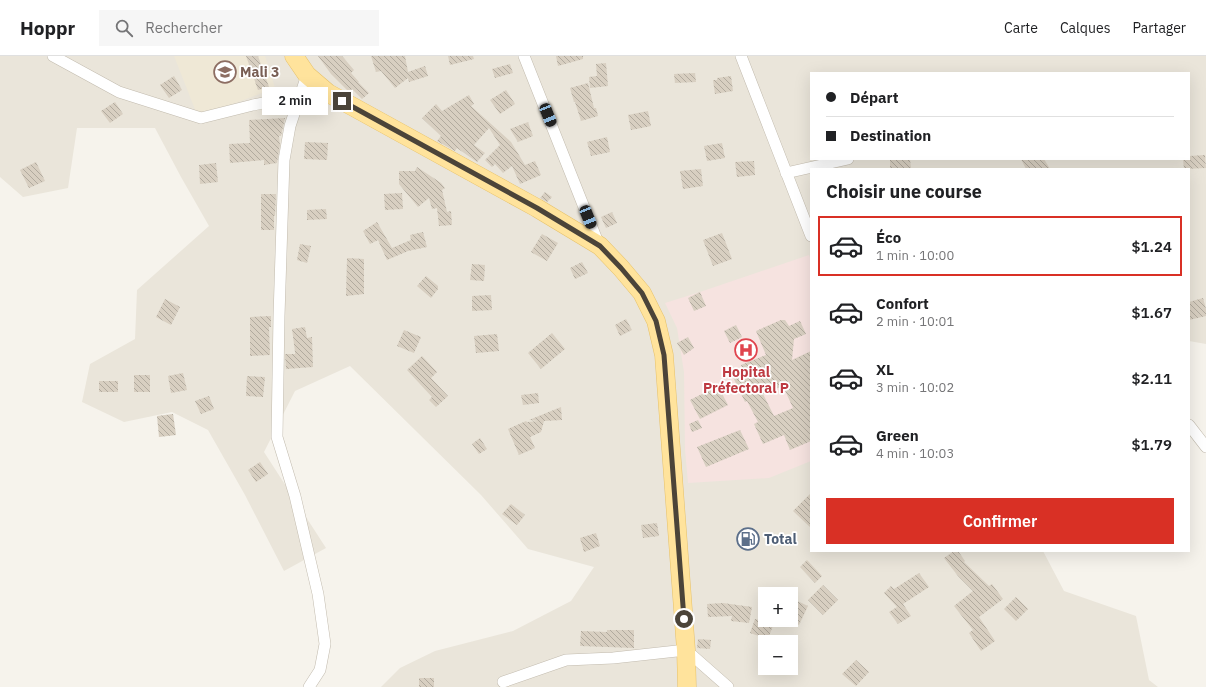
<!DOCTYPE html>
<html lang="fr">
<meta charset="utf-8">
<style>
:root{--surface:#fff;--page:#f6f6f6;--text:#202124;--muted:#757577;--line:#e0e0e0;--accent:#d93025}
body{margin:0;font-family:"IBM Plex Sans",sans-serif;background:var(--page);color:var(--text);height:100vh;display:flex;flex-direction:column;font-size:15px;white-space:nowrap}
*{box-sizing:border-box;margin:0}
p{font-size:13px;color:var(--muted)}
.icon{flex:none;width:22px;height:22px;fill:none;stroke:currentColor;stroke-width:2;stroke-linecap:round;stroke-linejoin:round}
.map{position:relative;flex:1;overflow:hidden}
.details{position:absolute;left:810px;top:112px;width:380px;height:384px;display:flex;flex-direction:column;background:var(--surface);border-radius:0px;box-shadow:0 4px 16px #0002}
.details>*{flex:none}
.guide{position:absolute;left:810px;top:16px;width:380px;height:88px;border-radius:0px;box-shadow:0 4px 16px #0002;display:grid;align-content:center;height:88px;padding:0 16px;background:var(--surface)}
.tools{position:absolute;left:758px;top:531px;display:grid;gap:8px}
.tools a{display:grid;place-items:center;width:40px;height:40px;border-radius:0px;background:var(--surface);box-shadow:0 4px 16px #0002;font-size:20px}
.end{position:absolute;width:18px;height:18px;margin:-9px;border:5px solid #4b4439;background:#fff;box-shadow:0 0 0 2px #fff}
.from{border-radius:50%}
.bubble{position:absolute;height:28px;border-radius:0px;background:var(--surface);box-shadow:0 4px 16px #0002;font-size:13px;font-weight:600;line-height:28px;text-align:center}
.car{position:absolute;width:12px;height:24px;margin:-12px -6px;border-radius:5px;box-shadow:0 0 3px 1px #0007;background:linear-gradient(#222 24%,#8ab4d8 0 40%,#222 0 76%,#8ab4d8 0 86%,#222 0)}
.guide b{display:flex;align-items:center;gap:14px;height:38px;font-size:15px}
.guide b+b{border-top:1px solid var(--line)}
.guide i{width:10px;height:10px;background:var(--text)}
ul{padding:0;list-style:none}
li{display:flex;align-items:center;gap:12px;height:60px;margin:0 8px 6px;padding:0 8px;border:2px solid transparent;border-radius:0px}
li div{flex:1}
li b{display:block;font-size:15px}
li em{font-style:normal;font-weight:600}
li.on{border-color:var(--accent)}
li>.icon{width:36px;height:36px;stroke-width:1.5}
h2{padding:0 16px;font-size:18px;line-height:48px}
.action{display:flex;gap:8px;margin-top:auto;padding:8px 16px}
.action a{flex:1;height:46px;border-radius:0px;background:var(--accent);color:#fff;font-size:16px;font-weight:600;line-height:46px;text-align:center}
header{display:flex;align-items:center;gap:24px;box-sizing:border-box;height:56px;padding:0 20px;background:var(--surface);border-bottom:1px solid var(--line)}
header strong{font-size:19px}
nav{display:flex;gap:22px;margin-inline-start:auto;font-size:14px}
.search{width:280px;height:36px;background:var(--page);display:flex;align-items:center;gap:10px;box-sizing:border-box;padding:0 14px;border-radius:0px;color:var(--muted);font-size:15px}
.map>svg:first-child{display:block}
.residential{fill:#eae5da;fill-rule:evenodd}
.education{fill:#efe8d6}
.medical{fill:#f6e3e0}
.building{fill:url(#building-back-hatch);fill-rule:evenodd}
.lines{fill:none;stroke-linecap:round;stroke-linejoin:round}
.street-casing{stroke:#c2bbae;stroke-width:12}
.primary-casing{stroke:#e6c16a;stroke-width:19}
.street{stroke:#fff;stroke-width:11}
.primary{stroke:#ffe39c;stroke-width:18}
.route{stroke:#4b4439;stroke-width:5}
.labels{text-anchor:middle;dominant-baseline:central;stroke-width:3.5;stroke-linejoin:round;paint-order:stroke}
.education-label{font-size:14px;font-weight:bold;fill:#785e54;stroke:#fff;text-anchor:start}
.health-label{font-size:14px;font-weight:bold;fill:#be3a42;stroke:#fff}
.service-label{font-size:14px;font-weight:bold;fill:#4e5e75;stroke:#fff;text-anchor:start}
</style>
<header>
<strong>Hoppr</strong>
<div class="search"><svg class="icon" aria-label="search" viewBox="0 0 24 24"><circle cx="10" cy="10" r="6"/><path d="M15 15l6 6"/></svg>Rechercher</div>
<nav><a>Carte</a><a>Calques</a><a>Partager</a></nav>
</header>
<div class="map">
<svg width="1206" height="631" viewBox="0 0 1206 631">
<defs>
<pattern id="building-back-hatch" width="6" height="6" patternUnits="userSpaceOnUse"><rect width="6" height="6" fill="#d8cfc1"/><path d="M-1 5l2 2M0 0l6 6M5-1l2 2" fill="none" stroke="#b1aa9e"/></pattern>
</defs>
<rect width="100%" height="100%" fill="#f6f3ec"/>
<path class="residential" d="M0 0H1206V288L1189 285V113H811V495H1043L1064 535 1136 560 1149 624 1158 631H381L400 612 435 595 513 575 571 545 594 511 528 493 481 439 350 310 295 335 264 396 326 492 284 515 245 439 208 374 172 356 124 366 82 346 90 308 135 283 137 234 209 170 181 121 155 72H77L68 132 23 141 0 121ZM811 17H1189V103H811ZM765 538H791V564H765ZM765 586H791V612H765Z"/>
<polygon class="education" points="174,0 265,0 275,32 198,61"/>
<polygon class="medical" points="809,199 811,204 811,405 769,422 688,427 685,394 684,316 677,272 665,247 700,236"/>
<g class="building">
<polygon points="246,0 258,0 269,31 258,34"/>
<polygon points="318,0 342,0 354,14 351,17 359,26 358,26 369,37 362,43 352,33 349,36 331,18"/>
<polygon points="371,0 405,0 408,16 425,10 428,20 409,26 408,22 395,32 381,15 376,16"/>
<polygon points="448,0 473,0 474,3 450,9"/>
<polygon points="556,0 583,0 583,3 558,10"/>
<polygon points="606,7 608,30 590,32 589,21 597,20 596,8"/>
<polygon points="510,8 513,17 495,22 492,13"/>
<polygon points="695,17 696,26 675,27 674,18"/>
<polygon points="174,20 182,34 169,42 160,29"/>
<polygon points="731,20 733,35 715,38 713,24 717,24 717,22"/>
<polygon points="588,27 594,52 596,52 598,60 581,65 575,46 574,46 570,32"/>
<polygon points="506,34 515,48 500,58 490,44"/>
<polygon points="469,39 474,48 471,50 511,86 525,109 535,105 541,119 520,128 512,110 503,117 495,108 492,111 485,104 500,89 489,72 474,89 485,97 477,106 457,92 455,95 437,85 441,80 422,62 436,48 442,55"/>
<polygon points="115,46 123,58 110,67 101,55"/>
<polygon points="648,55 651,70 631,74 628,59"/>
<polygon points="285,62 281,80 279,80 280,89 277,107 264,109 264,104 230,107 229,88 250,87 249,64"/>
<polygon points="528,66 533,80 518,86 510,73"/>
<polygon points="607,81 610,96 591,100 587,86"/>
<polygon points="305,86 328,87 327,104 304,103"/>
<polygon points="722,87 725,102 707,105 704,90"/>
<polygon points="1205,99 1206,112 1184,113 1183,103 1189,103 1189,100"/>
<polygon points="890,103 910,103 911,113 890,113"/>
<polygon points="1021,103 1044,103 1050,113 1026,113"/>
<polygon points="754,105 755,119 737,121 735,106"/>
<polygon points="36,106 45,125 29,132 20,114"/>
<polygon points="216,107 218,126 200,128 199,109"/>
<polygon points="417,111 441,127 445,132 442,134 447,156 451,155 452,169 439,170 437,152 432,153 429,142 418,151 399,128 399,115 415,115"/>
<polygon points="701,113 703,130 683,133 680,115"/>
<polygon points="545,136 552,141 547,146 540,142"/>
<polygon points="402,137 403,153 385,154 384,138"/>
<polygon points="261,138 276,138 275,160 274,160 274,174 261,174"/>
<polygon points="326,153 327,163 307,164 307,154"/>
<polygon points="612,156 617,167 606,172 601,161"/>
<polygon points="377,166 392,192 411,184 410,179 423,176 427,191 408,195 387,204 378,184 370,188 363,175"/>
<polygon points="722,177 732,203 713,210 703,184"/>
<polygon points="542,178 558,187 547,205 531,196"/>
<polygon points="300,188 311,190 307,207 297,204"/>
<polygon points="347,202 364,203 364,238 346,240"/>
<polygon points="582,206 588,217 575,223 570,212"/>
<polygon points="472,208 485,209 484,225 470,224"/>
<polygon points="426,220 438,230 438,233 431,242 417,230"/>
<polygon points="700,236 706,250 694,255 688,242"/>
<polygon points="491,239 492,254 472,255 472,240"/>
<polygon points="1203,242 1206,253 1206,260 1189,264 1189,246"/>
<polygon points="165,243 180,251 171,269 156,261"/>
<polygon points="271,260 271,271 269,271 270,299 250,300 250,261"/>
<polygon points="626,263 632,274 620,280 615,269"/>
<path d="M781 264H785L789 270 800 265 806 278 794 283 792 304 811 295V385L790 394 784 379 763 388 754 368 758 366 747 345 745 346 732 319 743 314 741 309 766 299 756 275ZM783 330 793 352 774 360 763 338Z"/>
<polygon points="736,269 742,281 730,287 724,275"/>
<polygon points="305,271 307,282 312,281 313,311 286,313 285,298 295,298 295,296 292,273"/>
<polygon points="404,274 421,281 414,297 397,290"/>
<polygon points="552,277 565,293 541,313 528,297"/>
<polygon points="497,278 499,295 476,297 474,280"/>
<polygon points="688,281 694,292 684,299 677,287"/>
<polygon points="422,300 437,316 431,322 448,340 436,351 429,344 432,341 407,314"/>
<polygon points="183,317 187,334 171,337 168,320"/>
<rect x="134" y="319" width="16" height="17"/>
<polygon points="247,320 265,321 263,341 246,340"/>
<rect x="99" y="325" width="19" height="11"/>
<polygon points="718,330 728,349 700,363 690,344"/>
<polygon points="538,337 539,347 523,349 521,339"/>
<polygon points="209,340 214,353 201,358 195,345"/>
<polygon points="561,351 562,364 544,365 541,376 530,381 535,392 519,399 508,373 526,365 527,366 538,365 529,364"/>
<polygon points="173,358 176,379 159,381 157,360"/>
<polygon points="698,364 702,372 692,376 689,368"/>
<polygon points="740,374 749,393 706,411 697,391"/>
<polygon points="480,382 487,393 479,398 472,388"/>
<polygon points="260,406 268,418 256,426 248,414"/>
<polygon points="811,437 811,472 793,455"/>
<polygon points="511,448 525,459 517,469 502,458"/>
<polygon points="657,467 659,480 643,482 641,469"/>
<polygon points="596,477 600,490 584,496 580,482"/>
<polygon points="954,495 958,495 965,505 964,506 989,530 992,528 1003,543 979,561 995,585 981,595 969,577 973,574 954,550 973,535 958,520 944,502"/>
<polygon points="807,504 822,520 815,527 800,511"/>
<polygon points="919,517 929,531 903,548 911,560 898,568 889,556 897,551 884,537 891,530 894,533"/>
<polygon points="823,529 838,544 823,559 808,544"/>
<polygon points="1016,541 1028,553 1016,565 1004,553"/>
<polygon points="791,542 808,550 799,569 791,565"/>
<polygon points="723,547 752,551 749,567 731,565 732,560 708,561 707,548"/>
<polygon points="755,563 759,564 775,564 768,583 750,577"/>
<polygon points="607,574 634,574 634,592 580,590 581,575 607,576"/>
<polygon points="698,583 711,584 710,593 697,592"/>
<polygon points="856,604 869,616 856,630 842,618"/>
<rect x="419" y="622" width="15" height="9"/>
</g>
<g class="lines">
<g class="street-casing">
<g id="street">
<polyline points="53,0 119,36 201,62 253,49 301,39"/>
<polyline points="524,0 599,189"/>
<polyline points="741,0 811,180"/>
<polyline points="307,19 290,70 284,104 279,260 277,381 295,440 318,538 325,588 320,614 309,631"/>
<polyline points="786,117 848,103"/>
<polyline points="1189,369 1206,391"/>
<polyline points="503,626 566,604 613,602 686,594 728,631"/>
</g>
</g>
<g class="primary-casing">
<polyline id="primary" points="294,0 307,19 328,37 537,152 600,190 621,212 642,237 656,265 664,299 686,594 687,631"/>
</g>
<use href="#street" class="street"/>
<use href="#primary" class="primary"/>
</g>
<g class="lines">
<polyline class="route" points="342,45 537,152 600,190 621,212 642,237 656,265 664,299 684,563"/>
</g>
<defs>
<g id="school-ring" transform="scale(1.15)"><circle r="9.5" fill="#fff" stroke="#8d6e63" stroke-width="1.5"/><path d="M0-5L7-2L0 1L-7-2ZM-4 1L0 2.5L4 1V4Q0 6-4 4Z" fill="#8d6e63"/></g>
<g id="hospital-ring" transform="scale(1.15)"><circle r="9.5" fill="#fff" stroke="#e0444e" stroke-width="1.5"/><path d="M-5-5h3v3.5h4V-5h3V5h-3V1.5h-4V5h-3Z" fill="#e0444e"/></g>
<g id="fuel-ring" transform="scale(1.15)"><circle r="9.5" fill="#fff" stroke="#5c6f8a" stroke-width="1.5"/><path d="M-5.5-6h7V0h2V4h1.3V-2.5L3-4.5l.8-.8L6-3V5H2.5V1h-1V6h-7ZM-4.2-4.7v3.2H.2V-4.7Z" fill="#5c6f8a"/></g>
</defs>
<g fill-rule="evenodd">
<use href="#school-ring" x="225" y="16"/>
<use href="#hospital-ring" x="746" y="294"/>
<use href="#fuel-ring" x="748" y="483"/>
</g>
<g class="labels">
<g class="education-label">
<text x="240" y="16">Mali 3</text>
</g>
<g class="health-label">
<text x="746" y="316">Hopital<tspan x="746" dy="16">Préfectoral P</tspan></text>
</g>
<g class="service-label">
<text x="764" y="483">Total</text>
</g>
</g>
</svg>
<div class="tools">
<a>+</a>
<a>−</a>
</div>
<i class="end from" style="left:684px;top:563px"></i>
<i class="end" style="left:342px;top:45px"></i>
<div class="bubble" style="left:262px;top:31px;width:66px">2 min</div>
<i class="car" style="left:548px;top:59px;rotate:158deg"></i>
<i class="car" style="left:588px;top:161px;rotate:158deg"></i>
<div class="guide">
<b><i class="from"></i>Départ</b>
<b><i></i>Destination</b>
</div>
<section class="details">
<h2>Choisir une course</h2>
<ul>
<li class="on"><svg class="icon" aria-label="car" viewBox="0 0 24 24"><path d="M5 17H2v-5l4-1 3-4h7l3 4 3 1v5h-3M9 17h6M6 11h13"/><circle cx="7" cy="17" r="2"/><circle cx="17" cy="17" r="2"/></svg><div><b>Éco</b><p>1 min · 10:00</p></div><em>$1.24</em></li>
<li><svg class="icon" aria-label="car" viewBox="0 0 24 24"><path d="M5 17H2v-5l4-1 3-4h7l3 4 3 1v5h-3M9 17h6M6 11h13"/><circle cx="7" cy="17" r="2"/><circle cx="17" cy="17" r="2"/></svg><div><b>Confort</b><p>2 min · 10:01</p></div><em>$1.67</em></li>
<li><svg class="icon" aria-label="car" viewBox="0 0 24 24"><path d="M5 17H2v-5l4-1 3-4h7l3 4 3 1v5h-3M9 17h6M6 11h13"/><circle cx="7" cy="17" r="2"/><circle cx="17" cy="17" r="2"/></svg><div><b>XL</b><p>3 min · 10:02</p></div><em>$2.11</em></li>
<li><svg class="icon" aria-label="car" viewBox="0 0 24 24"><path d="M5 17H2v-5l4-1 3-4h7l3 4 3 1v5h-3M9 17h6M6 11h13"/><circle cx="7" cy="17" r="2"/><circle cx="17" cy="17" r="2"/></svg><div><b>Green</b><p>4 min · 10:03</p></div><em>$1.79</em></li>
</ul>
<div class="action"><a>Confirmer</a></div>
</section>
</div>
